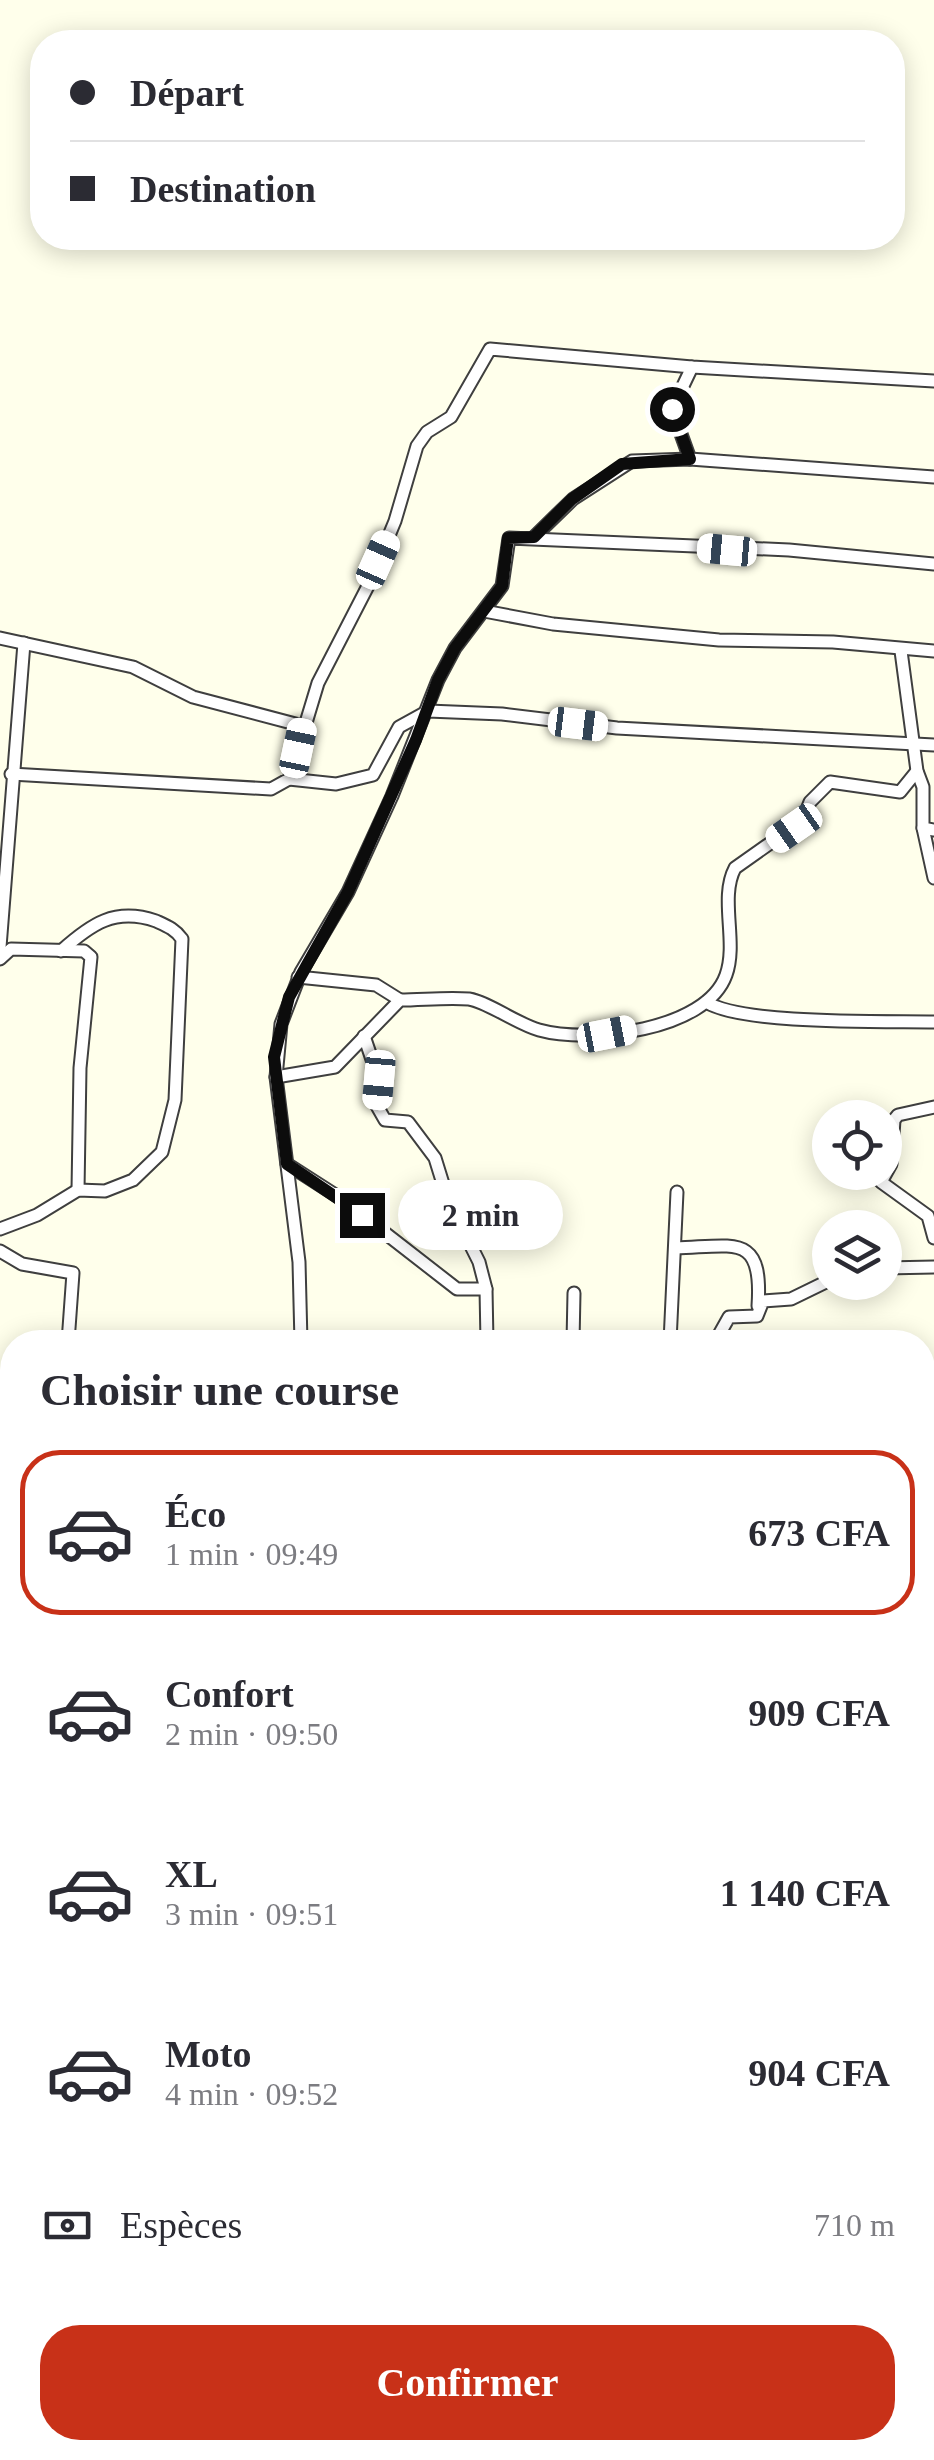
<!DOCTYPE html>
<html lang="fr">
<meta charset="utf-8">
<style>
:root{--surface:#fff;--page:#f2f2f3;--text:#2b2b33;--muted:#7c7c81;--line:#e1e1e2;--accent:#c83118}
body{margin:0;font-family:Georgia,serif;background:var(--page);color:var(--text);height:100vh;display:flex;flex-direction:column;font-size:38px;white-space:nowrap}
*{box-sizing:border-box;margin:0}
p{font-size:32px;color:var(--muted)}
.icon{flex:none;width:55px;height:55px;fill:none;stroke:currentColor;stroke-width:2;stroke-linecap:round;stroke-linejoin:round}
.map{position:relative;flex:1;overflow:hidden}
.details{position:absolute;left:0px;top:1330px;width:935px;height:1130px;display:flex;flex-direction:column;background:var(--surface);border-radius:40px 40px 0 0;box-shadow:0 5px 25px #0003}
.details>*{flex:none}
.hud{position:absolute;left:30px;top:30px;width:875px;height:220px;border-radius:40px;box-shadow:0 5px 25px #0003;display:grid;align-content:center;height:220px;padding:0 40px;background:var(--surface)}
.fabs{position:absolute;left:812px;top:1100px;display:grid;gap:20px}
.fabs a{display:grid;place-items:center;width:90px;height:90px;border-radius:50%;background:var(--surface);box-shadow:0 5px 25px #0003;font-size:50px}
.end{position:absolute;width:45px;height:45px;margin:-22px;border:12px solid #0c0c0c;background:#fff;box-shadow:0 0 0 5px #fff}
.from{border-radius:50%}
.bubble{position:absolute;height:70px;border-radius:35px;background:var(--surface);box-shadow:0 5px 25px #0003;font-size:32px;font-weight:700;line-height:70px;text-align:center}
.car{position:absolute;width:30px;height:60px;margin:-30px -15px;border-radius:12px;box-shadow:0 0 8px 2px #0007;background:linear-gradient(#fff 24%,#345 0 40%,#fff 0 76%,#345 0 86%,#fff 0)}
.hud b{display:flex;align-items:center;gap:35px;height:95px;font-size:38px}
.hud b+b{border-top:2px solid var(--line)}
.hud i{width:25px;height:25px;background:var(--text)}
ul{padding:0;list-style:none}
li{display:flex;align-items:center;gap:30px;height:165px;margin:0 20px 15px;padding:0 20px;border:5px solid transparent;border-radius:40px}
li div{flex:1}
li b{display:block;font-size:38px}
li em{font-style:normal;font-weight:700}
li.selected{border-color:var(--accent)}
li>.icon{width:90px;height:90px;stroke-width:1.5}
h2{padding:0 40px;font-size:45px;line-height:120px}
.pay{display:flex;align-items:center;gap:25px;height:110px;padding:0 40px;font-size:38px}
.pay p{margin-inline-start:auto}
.cta{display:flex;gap:20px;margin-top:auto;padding:20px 40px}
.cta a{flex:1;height:115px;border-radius:40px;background:var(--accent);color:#fff;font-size:40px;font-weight:700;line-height:115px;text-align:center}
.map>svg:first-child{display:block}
.green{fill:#c5edb1}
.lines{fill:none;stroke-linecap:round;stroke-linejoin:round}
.minor-casing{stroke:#3f3f3f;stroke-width:15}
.minor{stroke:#fff;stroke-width:11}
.route{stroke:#0c0c0c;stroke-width:12}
</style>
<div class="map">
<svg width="934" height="2460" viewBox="0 0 934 2460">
<rect width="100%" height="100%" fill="#ffffeb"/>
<g class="green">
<polygon points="0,1861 12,1882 12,2174 0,2170"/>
<polygon points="923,2039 934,2040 934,2455 884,2449 871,2460 536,2460 534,2448 922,2448"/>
<polygon points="0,2361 12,2364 12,2448 271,2448 270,2460 0,2460"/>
</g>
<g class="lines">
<g class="minor-casing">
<g id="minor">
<polyline points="690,459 672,409 692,367"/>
<polyline points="534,537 573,499 632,461 690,459 934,477"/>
<polyline points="484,611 553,624 719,640 833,642 934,651"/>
<polyline points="0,638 133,667 193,697 303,726"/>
<polyline points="901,651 917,771 923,787 923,828 934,830"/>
<polyline points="11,774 271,789 289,779 318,683 369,584 395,521 417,446 427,432 451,417 490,349 692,367 934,381"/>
<polyline points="289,779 336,784 373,775 399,727 428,711 502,714 617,728 934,745"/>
<polyline points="923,828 934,878"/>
<polyline points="0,947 24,643"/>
<polyline points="0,959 11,949 84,951 91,957 80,1068 78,1190"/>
<polyline points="298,977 376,985 400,1000"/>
<path d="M706 1002C743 1025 885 1021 934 1022"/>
<polyline points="364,1036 379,1080 377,1106 385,1120 408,1122 435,1158 448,1200 479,1262 486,1289 487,1342"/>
<path d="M276 1077 335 1067 400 1000C422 1000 447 997 469 999 488 1002 517 1024 539 1030 589 1044 706 1031 726 975 738 942 719 898 735 868L803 820 810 802 830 782 900 792 917 771"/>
<polyline points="934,1107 898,1115 894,1120 891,1164 881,1182 928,1216 934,1238"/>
<polyline points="287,1164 340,1198 457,1289 486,1289"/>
<path d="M0 1229 37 1215 78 1190 105 1191 133 1180 162 1152 175 1100 182 939C175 929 167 926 156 921 115 907 91 924 61 951"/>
<path d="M676 1248C736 1246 763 1233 758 1306"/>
<polyline points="0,1251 22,1264 73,1273 68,1342"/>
<polyline points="885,1268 934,1267"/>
<polyline points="301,1342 299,1262 276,1077 281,1024 301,972 348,892 392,796 438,680 455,648 502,586 509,538 789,550 934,564"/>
<polyline points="573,1342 574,1293"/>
<polyline points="670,1342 677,1192"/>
<polyline points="715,1342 729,1317 757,1316 763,1301 791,1299 830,1280"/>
<polyline points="722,1342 763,1342"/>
<polyline points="922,1368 934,1369"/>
<polyline points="0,1399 12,1400"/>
<polyline points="0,1485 12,1493"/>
<polyline points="12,1581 12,1603"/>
<polyline points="0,1610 12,1614"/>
<polyline points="0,1663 12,1656"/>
<polyline points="0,2189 12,2192"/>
<polyline points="0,2315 12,2318"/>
<polyline points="458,2460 461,2448"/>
</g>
</g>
<use href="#minor" class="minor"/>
</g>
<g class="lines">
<polyline class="route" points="362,1215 287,1164 274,1057 289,997 348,892 416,740 438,680 455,648 502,586 508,538 534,537 572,499 622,464 690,459 672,409"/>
</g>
</svg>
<div class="fabs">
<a><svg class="icon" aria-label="locate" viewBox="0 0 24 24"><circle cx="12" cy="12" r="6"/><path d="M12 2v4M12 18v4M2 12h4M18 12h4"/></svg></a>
<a><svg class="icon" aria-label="layers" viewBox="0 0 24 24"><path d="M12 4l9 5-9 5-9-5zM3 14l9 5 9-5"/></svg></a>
</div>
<i class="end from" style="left:672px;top:409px"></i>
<i class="end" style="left:362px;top:1215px"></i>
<div class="bubble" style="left:398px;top:1180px;width:165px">2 min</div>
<i class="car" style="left:727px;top:550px;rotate:275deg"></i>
<i class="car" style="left:378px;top:560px;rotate:24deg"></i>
<i class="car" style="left:578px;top:724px;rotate:97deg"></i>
<i class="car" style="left:298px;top:748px;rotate:12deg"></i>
<i class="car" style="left:794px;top:828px;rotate:235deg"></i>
<i class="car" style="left:607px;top:1034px;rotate:79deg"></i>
<i class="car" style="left:379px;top:1080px;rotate:185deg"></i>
<div class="hud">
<b><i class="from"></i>Départ</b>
<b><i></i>Destination</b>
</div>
<section class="details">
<h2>Choisir une course</h2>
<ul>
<li class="selected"><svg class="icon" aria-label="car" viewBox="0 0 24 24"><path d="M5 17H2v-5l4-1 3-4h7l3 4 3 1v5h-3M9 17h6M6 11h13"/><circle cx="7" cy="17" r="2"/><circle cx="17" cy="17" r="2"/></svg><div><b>Éco</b><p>1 min · 09:49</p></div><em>673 CFA</em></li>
<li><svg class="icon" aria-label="car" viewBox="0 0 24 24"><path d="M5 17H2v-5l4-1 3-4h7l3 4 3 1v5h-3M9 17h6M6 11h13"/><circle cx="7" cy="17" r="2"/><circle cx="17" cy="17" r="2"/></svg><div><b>Confort</b><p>2 min · 09:50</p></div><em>909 CFA</em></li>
<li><svg class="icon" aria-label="car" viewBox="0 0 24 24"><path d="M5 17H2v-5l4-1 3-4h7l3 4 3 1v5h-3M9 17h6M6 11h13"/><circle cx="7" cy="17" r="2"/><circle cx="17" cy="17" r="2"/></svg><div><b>XL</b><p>3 min · 09:51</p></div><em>1 140 CFA</em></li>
<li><svg class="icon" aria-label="car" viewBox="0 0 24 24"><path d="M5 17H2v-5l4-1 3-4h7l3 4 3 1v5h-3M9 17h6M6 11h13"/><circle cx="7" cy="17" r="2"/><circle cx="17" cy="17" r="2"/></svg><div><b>Moto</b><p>4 min · 09:52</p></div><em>904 CFA</em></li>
</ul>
<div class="pay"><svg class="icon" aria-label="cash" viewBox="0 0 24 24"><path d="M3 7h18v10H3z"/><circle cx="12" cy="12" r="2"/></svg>Espèces<p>710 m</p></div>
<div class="cta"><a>Confirmer</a></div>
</section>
</div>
